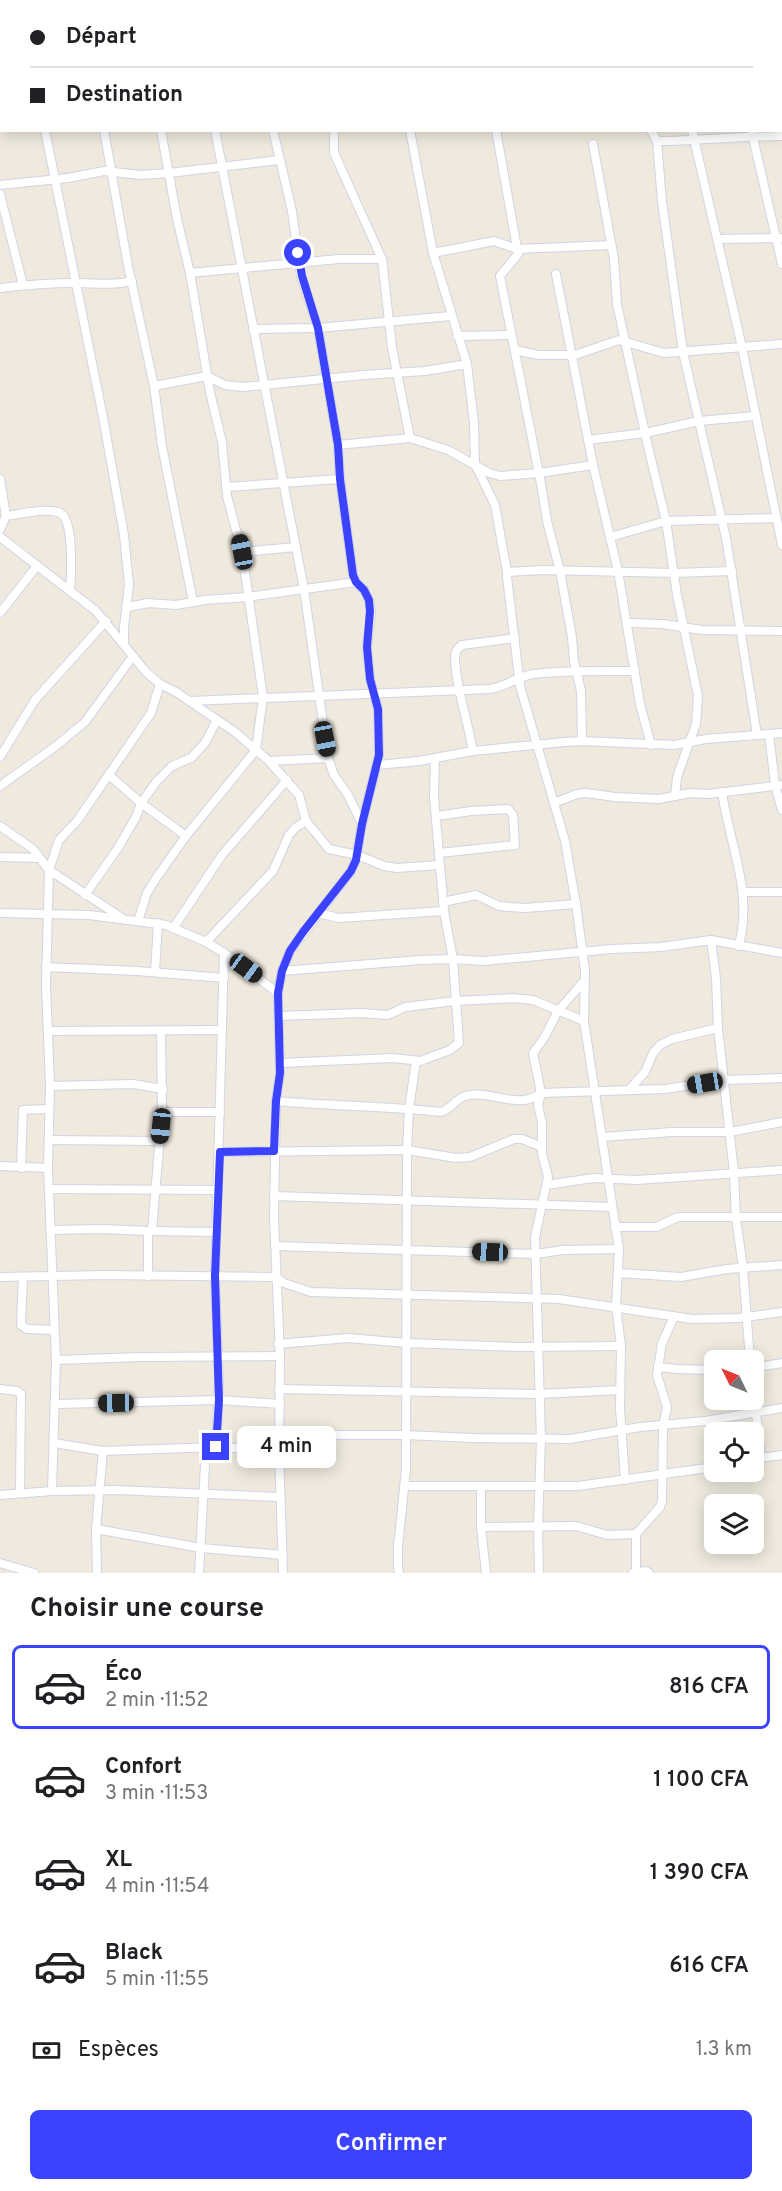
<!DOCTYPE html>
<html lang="fr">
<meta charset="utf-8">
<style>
:root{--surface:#fff;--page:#f2f2f2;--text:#202124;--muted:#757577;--line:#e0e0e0;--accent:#3b43ff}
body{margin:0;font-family:Overpass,sans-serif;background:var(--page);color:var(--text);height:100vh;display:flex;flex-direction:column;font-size:22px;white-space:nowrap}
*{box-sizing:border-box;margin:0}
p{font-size:20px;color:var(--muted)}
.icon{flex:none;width:33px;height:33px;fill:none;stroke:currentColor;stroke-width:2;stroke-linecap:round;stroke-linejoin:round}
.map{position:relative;height:1573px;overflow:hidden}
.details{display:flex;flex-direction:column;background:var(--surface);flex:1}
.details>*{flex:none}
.top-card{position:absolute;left:0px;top:0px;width:783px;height:132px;box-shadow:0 3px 15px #0003;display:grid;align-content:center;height:132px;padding:0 30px;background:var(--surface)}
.needle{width:39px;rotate:313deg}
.buttons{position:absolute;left:704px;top:1350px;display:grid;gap:12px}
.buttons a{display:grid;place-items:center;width:60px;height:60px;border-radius:9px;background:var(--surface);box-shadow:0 3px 15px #0003;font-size:30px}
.end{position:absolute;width:27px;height:27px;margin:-14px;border:8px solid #3b43ff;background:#fff;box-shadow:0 0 0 3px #fff}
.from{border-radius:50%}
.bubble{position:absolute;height:42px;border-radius:9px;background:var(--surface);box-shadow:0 3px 15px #0003;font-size:20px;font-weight:600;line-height:42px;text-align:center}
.car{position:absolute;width:18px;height:36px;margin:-18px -9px;border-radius:8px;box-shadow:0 0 4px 2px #0007;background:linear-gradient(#222 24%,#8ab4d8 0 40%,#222 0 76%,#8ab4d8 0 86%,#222 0)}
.top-card b{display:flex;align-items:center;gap:21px;height:57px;font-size:22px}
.top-card b+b{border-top:2px solid var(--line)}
.top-card i{width:15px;height:15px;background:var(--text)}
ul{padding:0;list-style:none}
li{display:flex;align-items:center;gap:18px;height:84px;margin:0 12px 9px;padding:0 18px;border:3px solid transparent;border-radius:9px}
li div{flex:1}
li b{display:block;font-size:22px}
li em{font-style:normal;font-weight:600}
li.current{border-color:var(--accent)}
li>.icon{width:54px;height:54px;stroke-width:1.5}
h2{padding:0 30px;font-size:27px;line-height:72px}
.pay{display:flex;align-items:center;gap:15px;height:66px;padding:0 30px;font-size:22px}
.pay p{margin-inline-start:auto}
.primary-button{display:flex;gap:12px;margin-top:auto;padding:12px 30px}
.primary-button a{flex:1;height:69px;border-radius:9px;background:var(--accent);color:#fff;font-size:24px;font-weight:600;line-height:69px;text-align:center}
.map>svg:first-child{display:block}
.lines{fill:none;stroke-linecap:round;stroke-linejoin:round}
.minor-casing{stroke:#d2d3e6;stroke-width:10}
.minor{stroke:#fff;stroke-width:8}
.route{stroke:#3b43ff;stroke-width:8}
</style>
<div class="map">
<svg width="782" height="1573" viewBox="0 0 782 1573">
<rect width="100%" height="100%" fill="#efeadd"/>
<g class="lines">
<g class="minor-casing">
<g id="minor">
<polyline points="21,0 21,2"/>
<polyline points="74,0 74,2"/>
<polyline points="136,0 137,2"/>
<polyline points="189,0 190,2"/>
<polyline points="247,0 247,2"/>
<polyline points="322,0 322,2"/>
<polyline points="385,0 385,2"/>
<polyline points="544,0 545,2"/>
<polyline points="613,0 613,2"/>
<polyline points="668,0 668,2"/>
<polyline points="726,0 726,2"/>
<polyline points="455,2 455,0"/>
<polyline points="0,80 2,80"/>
<polyline points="45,130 103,417 124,535 129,585 124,627 124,644"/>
<polyline points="104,130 128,266 154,386 162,446 193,602"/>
<polyline points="215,130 304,589 328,758 334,775 348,795 362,824"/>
<polyline points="273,130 292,211 301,276 318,328 338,445 340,479 353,575 356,582 364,590 369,600 371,611 367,647 370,679 378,709 379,755 362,824 356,859 351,871 290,951 282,971 278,993 280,1073 276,1101 274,1217 280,1356 279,1450 283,1573"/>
<polyline points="334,130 334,153 382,259 392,348 410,438"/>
<polyline points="410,130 433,253 467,364 474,423 475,464 495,505 507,572"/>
<polyline points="496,130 518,254 500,276 541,484 547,521 560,571 572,637 574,661 581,691 582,741"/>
<path d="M651 130 657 141C699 141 740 136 782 136"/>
<polyline points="692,130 742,347 782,545"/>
<polyline points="752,133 782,264"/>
<polyline points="657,141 662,202 683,352 726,538 757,735"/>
<polyline points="593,144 614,259 617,304 646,438 666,521 677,595 698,696 696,724 677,777 675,796"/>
<polyline points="0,185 68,178 104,171 140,175 169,173 279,160"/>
<polyline points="0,194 23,285"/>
<polyline points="717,239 782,238"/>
<polyline points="433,253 494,241 517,249 611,245"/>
<polyline points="190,273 339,259 382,259"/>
<polyline points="556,274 593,465 618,571 640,704 651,745"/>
<path d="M0 288C25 285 50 283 75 283 95 283 113 286 132 281"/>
<polyline points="253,329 318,328 451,316"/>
<polyline points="457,336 511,335"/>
<polyline points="515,350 538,355 575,355 619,340 664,353 782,344"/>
<polyline points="154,386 207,376 225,385 243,387 363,375 425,371 467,364"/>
<polyline points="588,440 645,433 699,421 755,416"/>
<polyline points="338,445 410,438 448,450 489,473 500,476 539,473 593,465"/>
<polyline points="0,479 6,516"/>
<polyline points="227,487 340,479"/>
<path d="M0 530 6 516C22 514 42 508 58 512 75 516 71 577 70 591"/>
<polyline points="0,537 96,611 146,672 160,684 176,692 235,732 269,761 299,795 306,821 329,849 357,855 384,866 397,868 439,865"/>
<polyline points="610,537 666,521 776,518"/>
<polyline points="242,552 296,547"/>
<polyline points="128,607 148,603 176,605 205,600 247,597 356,582"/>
<polyline points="0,613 36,567"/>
<polyline points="629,623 662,624 702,630 782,631"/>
<path d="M190 701 489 689C505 687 517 677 533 674 566 670 601 671 635 671"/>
<polyline points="769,734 775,785 782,810"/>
<path d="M473 751C468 722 455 684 455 656 455 651 458 648 462 645L515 638"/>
<polyline points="0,757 35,700 106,621"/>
<polyline points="269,761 328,758"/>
<polyline points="378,765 419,761 473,751 565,742 582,741 674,745 706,739 782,733"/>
<polyline points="109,775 141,803 186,836"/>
<polyline points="0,786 56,746 85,722 133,656"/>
<path d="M722 792C730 848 753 889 739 946"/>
<polyline points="554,803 577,794 586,793 615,797 659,799 690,793 708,794 782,785"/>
<polyline points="437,816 471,811 508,809 513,815 515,845 439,853"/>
<polyline points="0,826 33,849 49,870 122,918"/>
<polyline points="0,857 39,858"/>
<polyline points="744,892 782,892"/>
<polyline points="85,895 118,848 136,817 141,803 157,781 172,766 191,758 205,743 217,720"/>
<polyline points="443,902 476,895 499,906 510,907 525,908 576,904"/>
<polyline points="0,913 89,915 166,925 206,942 224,953 278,993"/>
<polyline points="318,913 339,918 444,911"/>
<polyline points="138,921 147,893 157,877 186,836 256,750 263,697 242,552 227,496 222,442 210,392 190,273 177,219 161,130"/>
<polyline points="174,927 222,855 287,780"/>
<polyline points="711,940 716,978 718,1028 734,1173 736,1218 743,1268 750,1360"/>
<polyline points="206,942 273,871 289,835 295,828 306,821"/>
<polyline points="46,967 137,971 224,978"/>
<polyline points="282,971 421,960 453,959 483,961 612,949 661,947 711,940 782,953"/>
<polyline points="155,972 158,923"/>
<polyline points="279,1016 361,1013 388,1015 405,1007 455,1001 513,998 533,1000 584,1021"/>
<polyline points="48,1031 222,1030"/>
<polyline points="280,1063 393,1058 420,1061 450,1050 459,1043 453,959 444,911 434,797 435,758"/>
<polyline points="50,1086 133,1084 163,1089"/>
<polyline points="629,1090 645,1072 653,1053 660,1045 672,1039 718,1028"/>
<path d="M276 1101C331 1106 386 1106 441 1112 451 1109 456 1099 465 1096 490 1089 518 1111 541 1093L665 1089 725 1080 782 1078"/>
<polyline points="162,1112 220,1112"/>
<polyline points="602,1137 672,1132 730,1132 782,1122"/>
<polyline points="49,1140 159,1141"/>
<polyline points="220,1152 407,1150 456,1158 470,1157 514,1139 522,1139 542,1147"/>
<polyline points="0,1166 48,1168"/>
<polyline points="21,1168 23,1110 48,1109"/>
<polyline points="547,1185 593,1178 637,1180 782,1170"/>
<polyline points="49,1189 218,1190"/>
<polyline points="274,1196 612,1207"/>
<polyline points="615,1227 656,1227 678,1217 782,1217"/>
<polyline points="50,1230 103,1229 148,1231"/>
<polyline points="152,1231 217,1232"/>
<polyline points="275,1246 536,1254 563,1250 619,1249"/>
<polyline points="618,1273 681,1277 727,1269 782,1265"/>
<polyline points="148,1276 148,1231 152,1231 162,1112 161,1031"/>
<polyline points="0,1277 105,1275 276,1277 284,1283 311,1292 559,1299 692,1319 739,1318 782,1312"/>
<polyline points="23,1277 21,1325 27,1329 54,1330"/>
<polyline points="278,1344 348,1338 406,1343 518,1347 621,1346"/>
<polyline points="56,1360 139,1357 280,1356"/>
<polyline points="658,1367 677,1369 714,1370"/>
<polyline points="753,1368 782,1363"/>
<polyline points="753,1386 761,1458"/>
<polyline points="0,1389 17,1391 21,1394 20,1493"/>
<polyline points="279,1389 539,1394 620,1390"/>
<polyline points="56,1404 219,1400 280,1404"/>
<polyline points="279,1435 405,1435 473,1438 570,1439 640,1427 705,1421 782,1408"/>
<polyline points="54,1443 103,1451 216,1447 279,1450"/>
<polyline points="216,1447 219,1382 215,1276 224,953"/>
<polyline points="753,1459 782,1455"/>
<polyline points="625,1480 620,1408 621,1346 616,1306 619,1249 584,1021 585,971 576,904 565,841 520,686 507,577 507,572 542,570 675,573 732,571"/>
<polyline points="405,1486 578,1486 714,1467"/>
<polyline points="481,1487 481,1527 486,1573"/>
<polyline points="52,1491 56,1360 48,1168 50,1086 46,985 49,870 59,840 77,821 151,713 160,684"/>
<polyline points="0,1495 52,1491 116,1490 280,1497"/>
<polyline points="481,1527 576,1526 607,1535 636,1534"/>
<polyline points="96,1529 201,1548 283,1555"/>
<polyline points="0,1563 34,1573"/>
<polyline points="636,1572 636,1534 660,1507 662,1501 663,1426 667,1407 657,1375 662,1343 674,1317"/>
<polyline points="97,1573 96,1529 103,1451"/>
<polyline points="199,1573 206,1447"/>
<polyline points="399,1573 398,1567 398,1547 406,1469 407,1150 409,1109 416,1061"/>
<polyline points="539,1573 538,1526 541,1440 535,1237 548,1177 542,1153 542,1123 538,1105 541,1093 533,1053 544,1038 558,1011 584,981"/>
<polyline points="633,1573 646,1571 649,1573"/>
</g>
</g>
<use href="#minor" class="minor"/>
</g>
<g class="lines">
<polyline class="route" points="216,1447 219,1400 215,1276 220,1152 274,1151 276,1101 280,1073 278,993 282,971 290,951 303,932 351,871 356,860 362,824 379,755 378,709 370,679 367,647 370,611 369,600 364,590 356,582 353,575 340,479 338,445 318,328 302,276 298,253"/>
</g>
</svg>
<div class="buttons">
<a><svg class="needle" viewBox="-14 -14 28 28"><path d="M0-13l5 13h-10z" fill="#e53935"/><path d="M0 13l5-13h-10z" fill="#757577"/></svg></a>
<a><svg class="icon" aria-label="locate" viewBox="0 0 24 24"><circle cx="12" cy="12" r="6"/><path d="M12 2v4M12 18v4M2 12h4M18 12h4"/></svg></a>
<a><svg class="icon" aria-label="layers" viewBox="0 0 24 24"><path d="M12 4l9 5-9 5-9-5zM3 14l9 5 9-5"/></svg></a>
</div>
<i class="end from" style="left:298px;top:253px"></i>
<i class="end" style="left:216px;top:1447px"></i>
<div class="bubble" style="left:237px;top:1426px;width:99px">4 min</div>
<i class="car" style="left:242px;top:552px;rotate:349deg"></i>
<i class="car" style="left:325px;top:739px;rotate:169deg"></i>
<i class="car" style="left:246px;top:968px;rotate:126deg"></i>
<i class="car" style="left:705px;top:1083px;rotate:261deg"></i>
<i class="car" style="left:161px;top:1126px;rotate:186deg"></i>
<i class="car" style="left:490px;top:1252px;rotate:272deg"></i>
<i class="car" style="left:116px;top:1403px;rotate:269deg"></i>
<div class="top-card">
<b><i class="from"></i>Départ</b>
<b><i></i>Destination</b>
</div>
</div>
<section class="details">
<h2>Choisir une course</h2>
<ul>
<li class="current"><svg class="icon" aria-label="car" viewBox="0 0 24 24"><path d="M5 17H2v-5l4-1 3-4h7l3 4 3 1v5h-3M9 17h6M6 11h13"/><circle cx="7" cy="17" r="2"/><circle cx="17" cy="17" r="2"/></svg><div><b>Éco</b><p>2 min · 11:52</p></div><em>816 CFA</em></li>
<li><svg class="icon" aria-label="car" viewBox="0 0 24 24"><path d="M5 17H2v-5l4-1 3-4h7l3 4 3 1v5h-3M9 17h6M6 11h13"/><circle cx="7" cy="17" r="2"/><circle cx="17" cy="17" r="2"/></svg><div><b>Confort</b><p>3 min · 11:53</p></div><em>1 100 CFA</em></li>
<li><svg class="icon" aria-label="car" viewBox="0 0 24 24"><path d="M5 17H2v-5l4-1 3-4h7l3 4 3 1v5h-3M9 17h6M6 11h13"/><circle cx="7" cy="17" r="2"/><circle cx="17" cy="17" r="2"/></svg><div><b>XL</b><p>4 min · 11:54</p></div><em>1 390 CFA</em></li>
<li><svg class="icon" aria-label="car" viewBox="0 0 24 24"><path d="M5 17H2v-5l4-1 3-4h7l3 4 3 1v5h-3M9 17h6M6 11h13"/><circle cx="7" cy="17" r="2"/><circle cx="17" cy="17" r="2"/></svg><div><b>Black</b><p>5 min · 11:55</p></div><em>616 CFA</em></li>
</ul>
<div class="pay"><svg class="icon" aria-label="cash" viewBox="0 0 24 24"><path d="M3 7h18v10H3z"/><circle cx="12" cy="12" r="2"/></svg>Espèces<p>1.3 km</p></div>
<div class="primary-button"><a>Confirmer</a></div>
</section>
